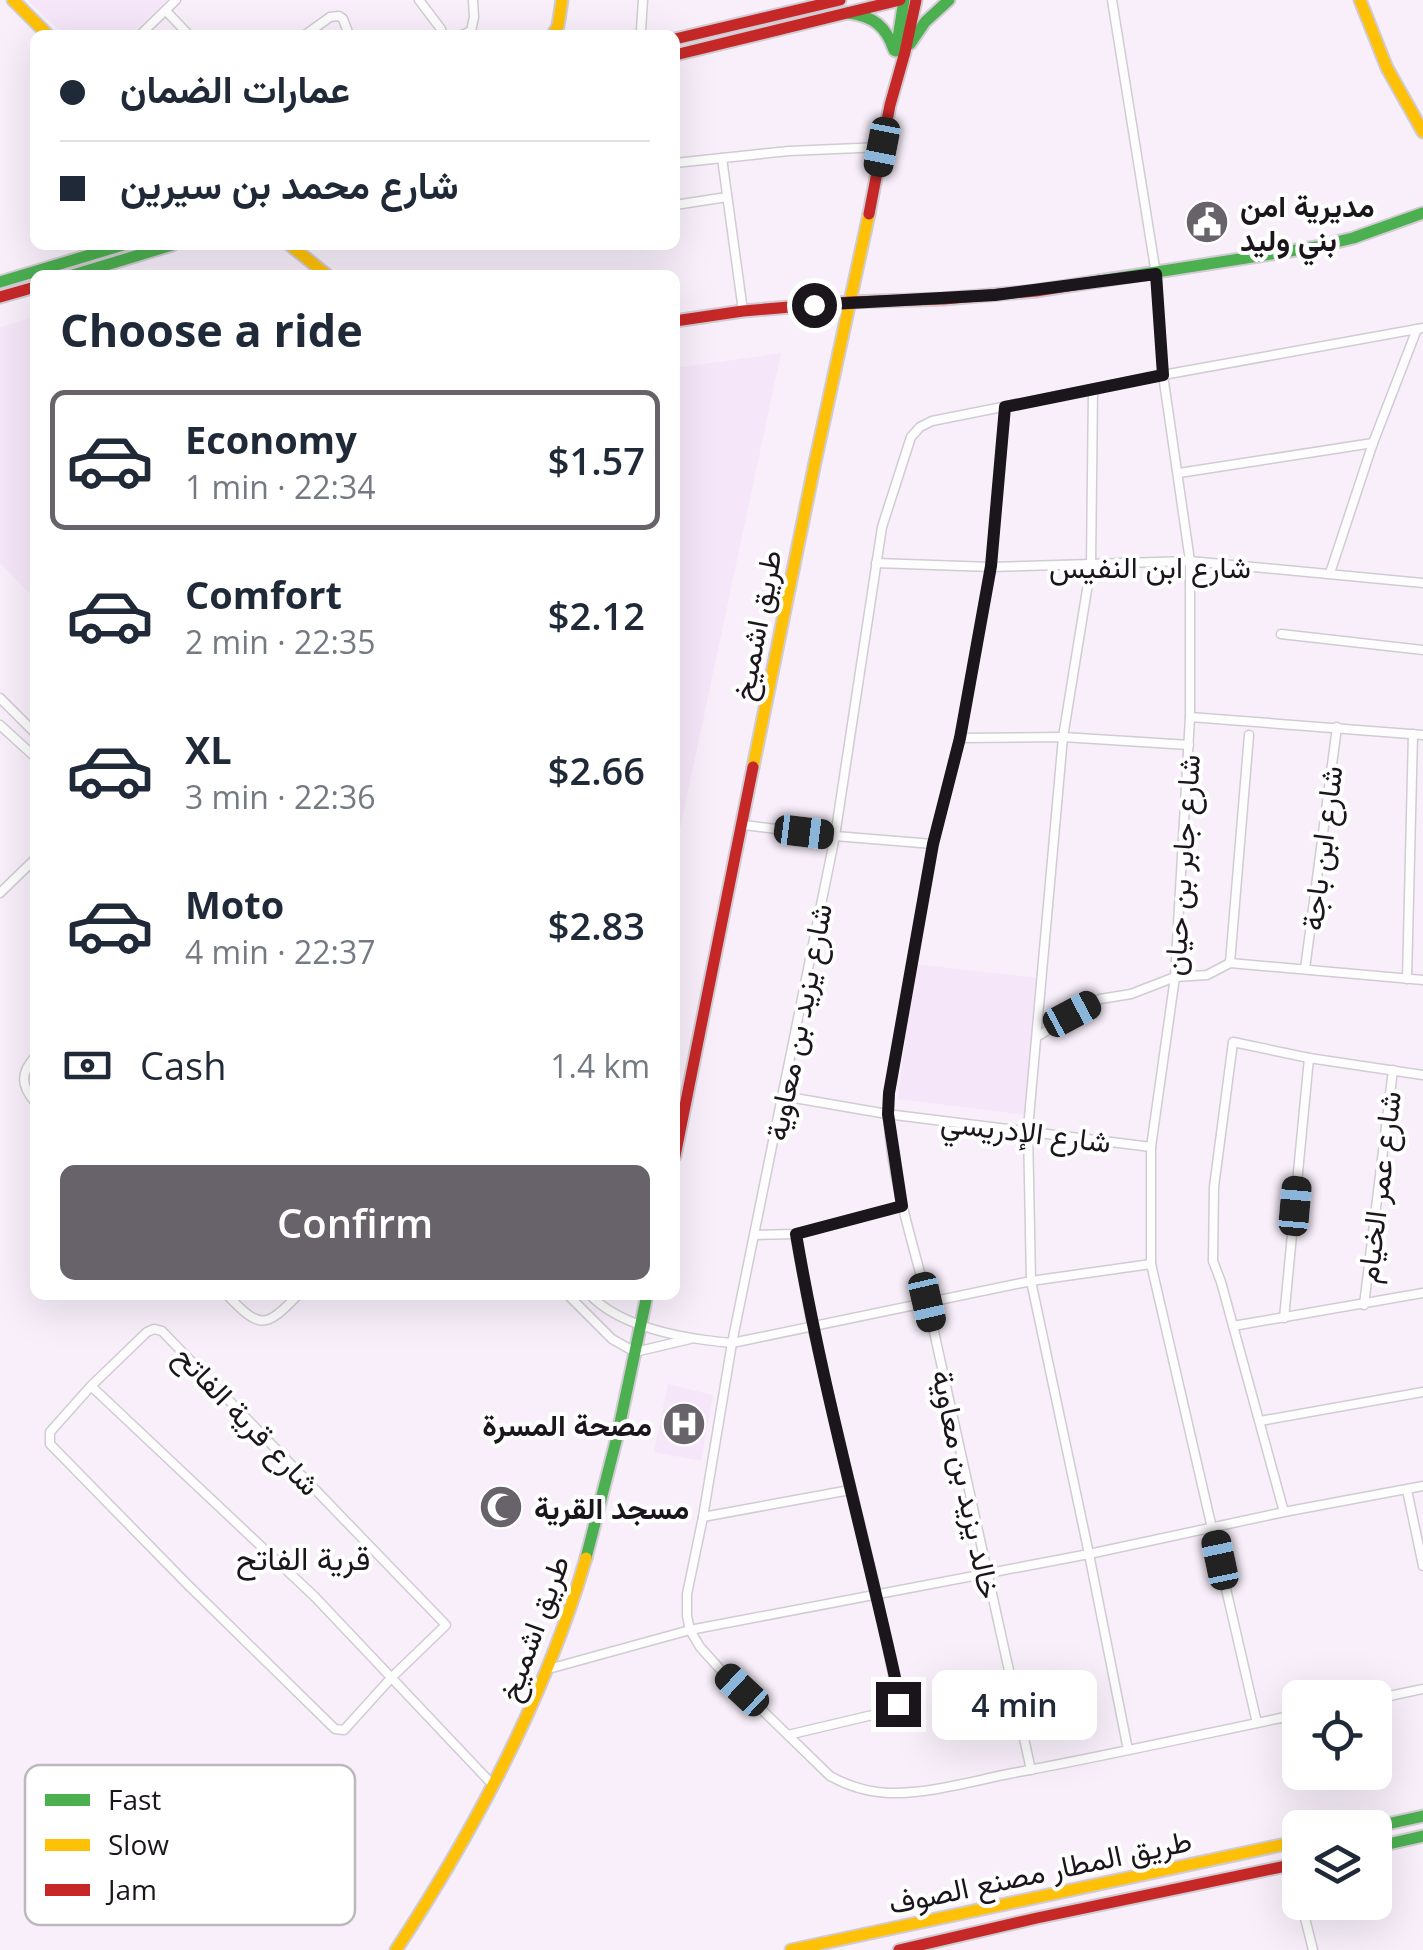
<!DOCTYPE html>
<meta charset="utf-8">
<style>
:root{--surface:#fff;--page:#f6f6f7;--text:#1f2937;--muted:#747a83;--line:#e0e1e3;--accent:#68626a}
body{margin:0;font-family:"Open Sans",Vazirmatn,sans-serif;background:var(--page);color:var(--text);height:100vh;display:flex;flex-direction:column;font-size:38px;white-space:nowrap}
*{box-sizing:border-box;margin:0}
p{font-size:32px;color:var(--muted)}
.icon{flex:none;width:55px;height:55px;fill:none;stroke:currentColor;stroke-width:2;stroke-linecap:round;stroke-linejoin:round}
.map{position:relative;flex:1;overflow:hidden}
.sheet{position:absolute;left:30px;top:270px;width:650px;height:1030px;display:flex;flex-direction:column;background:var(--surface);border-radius:15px;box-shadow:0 10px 40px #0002}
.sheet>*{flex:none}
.banner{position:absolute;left:30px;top:30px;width:650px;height:220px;border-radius:15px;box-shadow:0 10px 40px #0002;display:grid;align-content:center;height:220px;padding:0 30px;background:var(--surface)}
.buttons{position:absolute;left:1282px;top:1680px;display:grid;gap:20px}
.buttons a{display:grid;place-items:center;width:110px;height:110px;border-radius:15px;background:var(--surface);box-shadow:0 10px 40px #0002;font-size:50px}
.end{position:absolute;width:45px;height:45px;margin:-22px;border:12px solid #1b161c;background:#fff;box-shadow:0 0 0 5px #fff}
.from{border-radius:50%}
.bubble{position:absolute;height:70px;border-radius:15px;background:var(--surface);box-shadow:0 10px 40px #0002;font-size:32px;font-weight:600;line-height:70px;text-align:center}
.car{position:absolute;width:30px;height:60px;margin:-30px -15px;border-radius:12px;box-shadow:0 0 8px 2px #0007;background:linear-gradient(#222 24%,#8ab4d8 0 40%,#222 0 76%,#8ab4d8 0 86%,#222 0)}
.banner b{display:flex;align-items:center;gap:35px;height:95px;font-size:38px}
.banner b+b{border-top:2px solid var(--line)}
.banner i{width:25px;height:25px;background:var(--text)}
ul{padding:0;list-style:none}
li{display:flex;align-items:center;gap:30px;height:140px;margin:0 20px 15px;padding:0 10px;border:5px solid transparent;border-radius:15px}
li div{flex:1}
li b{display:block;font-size:38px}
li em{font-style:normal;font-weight:600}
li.current{border-color:var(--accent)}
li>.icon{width:90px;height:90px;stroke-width:1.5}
h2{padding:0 30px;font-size:45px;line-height:120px}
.pay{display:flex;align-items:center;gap:25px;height:110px;padding:0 30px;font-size:38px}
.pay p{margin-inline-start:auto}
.cta{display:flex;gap:20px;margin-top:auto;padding:20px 30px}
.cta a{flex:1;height:115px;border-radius:15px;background:var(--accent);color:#fff;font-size:40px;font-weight:600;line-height:115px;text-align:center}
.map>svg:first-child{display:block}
.built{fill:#f6e6f9}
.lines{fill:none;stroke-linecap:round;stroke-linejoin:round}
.street-casing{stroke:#d1cbd3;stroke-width:11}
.fast-casing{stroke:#d1cbd3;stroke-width:15}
.slow-casing{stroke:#d1cbd3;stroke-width:15}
.jam-casing{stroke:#d1cbd3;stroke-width:15}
.street{stroke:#fefdfe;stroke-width:8}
.fast{stroke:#4caf50;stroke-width:11}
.slow{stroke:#ffc107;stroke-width:11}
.jam{stroke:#c62828;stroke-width:11}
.route{stroke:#1b161c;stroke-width:12}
.labels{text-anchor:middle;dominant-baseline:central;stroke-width:8;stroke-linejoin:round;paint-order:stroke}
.poi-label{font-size:30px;font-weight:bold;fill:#1b161c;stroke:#fff;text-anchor:start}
.street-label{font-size:30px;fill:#1b161c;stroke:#fff}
.neighbourhood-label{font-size:32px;fill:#1b161c;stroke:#fff}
.key{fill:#fff;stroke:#bbb9bb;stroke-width:2.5}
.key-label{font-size:28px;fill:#1b161c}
</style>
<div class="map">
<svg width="1423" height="1950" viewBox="0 0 1423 1950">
<rect width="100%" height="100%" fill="#f8effa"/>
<g class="built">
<polygon points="28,0 167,0 130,35 64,35"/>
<polygon points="35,317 35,599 0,563 0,327"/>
<polygon points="781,353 675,852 675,368"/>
<polygon points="914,964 1038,978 1025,1115 898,1099"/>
<polygon points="668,1384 709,1394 713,1396 701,1461 654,1452"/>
</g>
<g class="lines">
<g class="street-casing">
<g id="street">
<polyline points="419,0 441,29 441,35"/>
<polyline points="1112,0 1156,274 1163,375 1190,561 1190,717 1175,977 1151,1147 1151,1264 1257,1723"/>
<polyline points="166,11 189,35"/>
<polyline points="641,30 643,0"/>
<polyline points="140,35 176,0"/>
<polyline points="305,35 330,17 339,16 343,19 349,35"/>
<polyline points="462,35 471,31 474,17 473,0"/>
<polyline points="722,158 743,311"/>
<polyline points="675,163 789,151 882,147"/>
<polyline points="675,205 727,197"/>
<polyline points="1093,389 1091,565 1063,737 1028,1129 1031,1281 1089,1554 1128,1750"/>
<path d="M1005 407 991 567 960 738 933 844 889 1093C884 1164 914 1241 929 1309 963 1463 997 1617 1031 1770"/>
<polyline points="1179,473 1373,443"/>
<polyline points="876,563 991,567 1190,561 1423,583"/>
<polyline points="1330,573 1373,443 1417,329"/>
<polyline points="1281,634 1423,650"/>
<polyline points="0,698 35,733"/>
<polyline points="1190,717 1423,735"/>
<polyline points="0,725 35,757"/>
<polyline points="960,738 1063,737 1189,745"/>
<polyline points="744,825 835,836 933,844"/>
<polyline points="0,893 35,859"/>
<polyline points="1230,963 1249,735"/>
<polyline points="1305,969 1337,727"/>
<polyline points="1407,979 1413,734"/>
<polyline points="1038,1036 1100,999 1131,994 1175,977 1207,975 1230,963 1423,980"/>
<path d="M35 1057C20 1073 21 1086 35 1102"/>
<polyline points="783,1096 887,1114 1151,1147"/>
<polyline points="755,1235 795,1234 902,1206"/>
<path d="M227 1295C260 1329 265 1329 298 1295"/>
<polyline points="568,1295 612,1339 635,1352 690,1339"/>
<path d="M590 1295C623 1329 686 1339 732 1343L1031 1281 1151 1264"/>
<polyline points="1364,1305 1393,1070"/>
<polyline points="1284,1318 1309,1058"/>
<polyline points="1233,1326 1423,1293"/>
<polygon points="154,1329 162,1331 446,1625 392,1677 344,1730 335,1729 188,1585 50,1444 50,1432 91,1386 147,1332"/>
<polyline points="91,1386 315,1597 492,1784"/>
<polyline points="1260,1421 1423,1392"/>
<polyline points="1407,1490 1423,1566"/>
<polyline points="1284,1512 1221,1282 1213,1261 1214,1187 1233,1042 1309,1058 1423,1075"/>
<polyline points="703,1517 850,1490"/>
<polyline points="552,1668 690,1630 1089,1554 1284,1512 1423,1486"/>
<polyline points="1375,1699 1423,1689"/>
<path d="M1300 1714C1203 1734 1106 1756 1008 1774 969 1782 928 1794 888 1793 867 1792 848 1786 830 1776L719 1668 700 1647 690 1630 687 1616V1594L703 1517 732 1343 835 836 882 527 911 437 920 427 932 421 1163 375 1423 328"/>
<polyline points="788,1735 885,1712 893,1709 898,1699 877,1595 812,1326 795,1234"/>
<polyline points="1292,1865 1300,1899"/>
<polyline points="1301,1902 1313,1950"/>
</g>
</g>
<g class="fast-casing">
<g id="fast">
<path d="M848 13C873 16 886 26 894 50"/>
<polyline points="910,44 925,22 949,0"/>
<polyline points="896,51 904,0"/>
<polyline points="73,275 172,245"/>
<polyline points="1099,281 1316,247 1353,238 1423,213"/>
<polyline points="0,282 123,245"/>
<polyline points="586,1558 617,1437 647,1295"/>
<polyline points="1369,1828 1423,1816"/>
<polyline points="1375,1847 1423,1836"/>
</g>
</g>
<g class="slow-casing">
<g id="slow">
<polyline points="13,0 48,35"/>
<polyline points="1360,0 1387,68 1423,132"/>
<polyline points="553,35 558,26 562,0"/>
<polyline points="290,245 327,275"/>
<polyline points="753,767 814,467 869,214"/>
<path d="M396 1950C476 1828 545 1698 586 1558"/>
<polyline points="791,1950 1300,1841"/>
</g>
</g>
<g class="jam-casing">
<g id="jam">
<polyline points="675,39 840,0"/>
<polyline points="675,55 900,0"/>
<polyline points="869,214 890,105 905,52 916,0"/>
<polyline points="0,297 35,287"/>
<polyline points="675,321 743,311 849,302 944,299 1036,291 1099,281"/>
<polyline points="675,1156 753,767"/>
<polyline points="899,1950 1037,1918 1300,1863"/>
</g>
</g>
<use href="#street" class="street"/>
<use href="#fast" class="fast"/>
<use href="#slow" class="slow"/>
<use href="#jam" class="jam"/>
</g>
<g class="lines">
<path class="route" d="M814 305 995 295 1156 274 1163 375 1005 407 991 566 960 738 933 844 889 1093 888 1114 902 1206 796 1234C822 1388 865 1539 898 1691V1704"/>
</g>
<defs>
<g id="civic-disc" transform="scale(2.25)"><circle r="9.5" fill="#68626a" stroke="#fff"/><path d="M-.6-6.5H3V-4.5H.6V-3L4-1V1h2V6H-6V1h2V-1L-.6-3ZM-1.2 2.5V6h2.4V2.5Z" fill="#fff"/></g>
<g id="hospital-disc" transform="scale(2.25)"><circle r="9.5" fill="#68626a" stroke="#fff"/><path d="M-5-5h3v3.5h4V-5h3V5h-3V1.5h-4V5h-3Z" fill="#fff"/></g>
<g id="mosque-disc" transform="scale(2.25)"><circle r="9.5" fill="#68626a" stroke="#fff"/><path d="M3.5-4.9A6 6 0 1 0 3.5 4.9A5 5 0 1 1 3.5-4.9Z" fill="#fff"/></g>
</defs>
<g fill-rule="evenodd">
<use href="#civic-disc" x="1207" y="222"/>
<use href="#hospital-disc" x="684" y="1424"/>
<use href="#mosque-disc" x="501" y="1507"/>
</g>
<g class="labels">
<g class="poi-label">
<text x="1240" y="205">مديرية امن<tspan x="1240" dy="34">بني وليد</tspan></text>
<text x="652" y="1424" text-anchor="end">مصحة المسرة</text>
<text x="534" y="1507">مسجد القرية</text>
</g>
<g class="street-label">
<text x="1150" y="566">شارع ابن النفيس</text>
<text transform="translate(756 625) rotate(-79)">طريق اشميخ</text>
<text transform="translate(1321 848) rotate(-83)">شارع ابن باجة</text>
<text transform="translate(1181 865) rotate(-86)">شارع جابر بن حيان</text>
<text transform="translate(798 1022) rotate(-79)">شارع يزيد بن معاوية</text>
<text transform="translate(1026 1131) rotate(7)">شارع الإدريسي</text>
<text transform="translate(1378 1187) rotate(-83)">شارع عمر الخيام</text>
<text transform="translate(248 1420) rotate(46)">شارع قرية الفاتح</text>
<text transform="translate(967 1484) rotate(78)">خالد يزيد بن معاوية</text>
<text transform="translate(533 1628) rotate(-70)">طريق اشميخ</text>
<text transform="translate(1040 1871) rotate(-12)">طريق المطار مصنع الصوف</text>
</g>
<g class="neighbourhood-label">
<text x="303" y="1557">قرية الفاتح</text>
</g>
</g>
<rect x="25" y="1765" width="330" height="160" rx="15" class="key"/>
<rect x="45" y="1794" width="45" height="12" fill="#4caf50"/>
<rect x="45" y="1839" width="45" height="12" fill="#ffc107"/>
<rect x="45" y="1884" width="45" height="12" fill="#c62828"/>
<g class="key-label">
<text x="108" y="1810">Fast</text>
<text x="108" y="1855">Slow</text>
<text x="108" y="1900">Jam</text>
</g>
</svg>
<div class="buttons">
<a><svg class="icon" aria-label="locate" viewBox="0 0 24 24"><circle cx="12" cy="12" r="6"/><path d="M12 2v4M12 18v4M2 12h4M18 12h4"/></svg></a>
<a><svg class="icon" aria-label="layers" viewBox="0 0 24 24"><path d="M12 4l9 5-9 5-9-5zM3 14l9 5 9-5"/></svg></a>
</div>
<i class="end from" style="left:814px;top:305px"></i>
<i class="end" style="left:898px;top:1704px"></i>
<div class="bubble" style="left:932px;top:1670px;width:165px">4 min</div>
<i class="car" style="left:882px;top:147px;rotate:191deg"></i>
<i class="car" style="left:804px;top:832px;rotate:97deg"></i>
<i class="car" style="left:1072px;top:1014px;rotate:62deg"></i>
<i class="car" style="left:1295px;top:1206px;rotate:5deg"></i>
<i class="car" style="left:927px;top:1302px;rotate:167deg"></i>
<i class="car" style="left:1220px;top:1560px;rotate:348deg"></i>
<i class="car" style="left:742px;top:1690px;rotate:313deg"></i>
<div class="banner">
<b><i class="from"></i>عمارات الضمان</b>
<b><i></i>شارع محمد بن سيرين</b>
</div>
<section class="sheet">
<h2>Choose a ride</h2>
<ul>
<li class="current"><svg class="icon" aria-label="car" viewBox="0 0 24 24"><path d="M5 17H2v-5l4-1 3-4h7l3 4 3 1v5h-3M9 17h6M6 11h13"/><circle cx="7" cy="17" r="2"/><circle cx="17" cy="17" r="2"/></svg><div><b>Economy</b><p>1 min · 22:34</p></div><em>$1.57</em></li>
<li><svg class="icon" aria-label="car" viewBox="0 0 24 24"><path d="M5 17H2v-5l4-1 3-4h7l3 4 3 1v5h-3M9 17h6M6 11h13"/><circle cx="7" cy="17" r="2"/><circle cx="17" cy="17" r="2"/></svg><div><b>Comfort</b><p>2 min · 22:35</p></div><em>$2.12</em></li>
<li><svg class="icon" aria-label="car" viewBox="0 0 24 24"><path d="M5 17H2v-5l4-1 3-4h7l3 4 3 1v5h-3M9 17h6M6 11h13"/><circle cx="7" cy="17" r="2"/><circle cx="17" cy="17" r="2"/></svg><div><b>XL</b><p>3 min · 22:36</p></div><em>$2.66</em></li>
<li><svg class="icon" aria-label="car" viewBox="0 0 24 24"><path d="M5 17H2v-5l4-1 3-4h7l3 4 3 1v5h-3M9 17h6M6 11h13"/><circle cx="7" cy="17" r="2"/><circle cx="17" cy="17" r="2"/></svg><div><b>Moto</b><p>4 min · 22:37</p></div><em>$2.83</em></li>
</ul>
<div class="pay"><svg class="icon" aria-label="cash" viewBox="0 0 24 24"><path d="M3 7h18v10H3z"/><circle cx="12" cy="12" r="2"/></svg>Cash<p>1.4 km</p></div>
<div class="cta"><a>Confirm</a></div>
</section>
</div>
